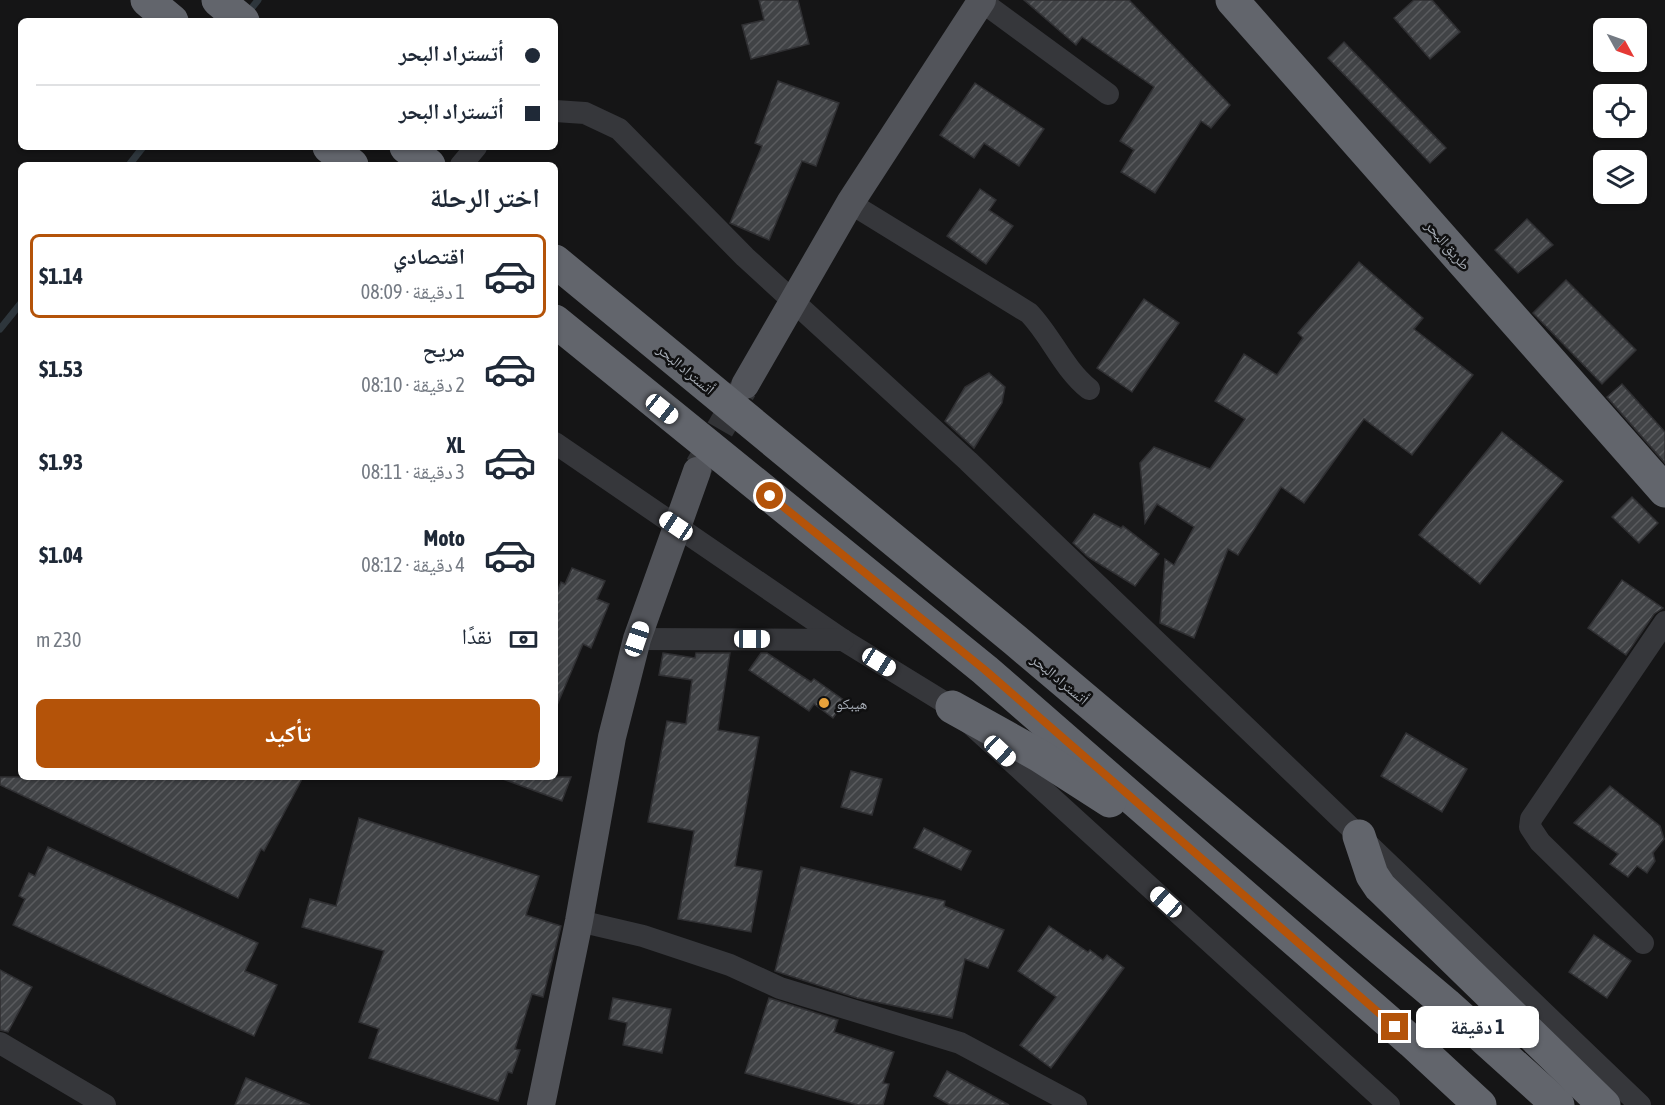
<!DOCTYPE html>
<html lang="ar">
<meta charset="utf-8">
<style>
:root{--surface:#fff;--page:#f6f6f7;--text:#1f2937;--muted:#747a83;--line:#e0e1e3;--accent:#b45309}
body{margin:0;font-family:"Asap Condensed","Noto Naskh Arabic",sans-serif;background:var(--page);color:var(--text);direction:rtl;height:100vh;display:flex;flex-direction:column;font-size:22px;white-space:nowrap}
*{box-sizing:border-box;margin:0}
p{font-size:20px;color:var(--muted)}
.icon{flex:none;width:33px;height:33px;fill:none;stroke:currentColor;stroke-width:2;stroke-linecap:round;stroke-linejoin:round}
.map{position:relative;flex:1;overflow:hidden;direction:ltr}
.side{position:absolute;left:18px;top:162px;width:540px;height:618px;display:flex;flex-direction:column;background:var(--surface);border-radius:9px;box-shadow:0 2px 4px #0004;direction:rtl}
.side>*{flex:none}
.hud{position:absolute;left:18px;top:18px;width:540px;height:132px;border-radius:9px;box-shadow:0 2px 4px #0004;direction:rtl;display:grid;align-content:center;height:132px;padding:0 18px;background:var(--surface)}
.needle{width:39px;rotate:130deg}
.controls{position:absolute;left:1593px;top:18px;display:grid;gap:12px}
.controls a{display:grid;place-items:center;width:54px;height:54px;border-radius:9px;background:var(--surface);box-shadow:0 2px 4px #0004;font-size:30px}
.end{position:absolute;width:27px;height:27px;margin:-14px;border:8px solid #b45309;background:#fff;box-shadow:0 0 0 3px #fff}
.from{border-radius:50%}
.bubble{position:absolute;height:42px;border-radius:9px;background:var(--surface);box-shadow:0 2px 4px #0004;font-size:20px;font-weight:700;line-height:42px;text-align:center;direction:rtl}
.car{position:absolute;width:18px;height:36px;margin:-18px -9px;border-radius:8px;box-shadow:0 0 4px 2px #0007;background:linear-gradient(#fff 24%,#345 0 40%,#fff 0 76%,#345 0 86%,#fff 0)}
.hud b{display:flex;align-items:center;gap:21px;height:57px;font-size:22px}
.hud b+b{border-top:2px solid var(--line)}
.hud i{width:15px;height:15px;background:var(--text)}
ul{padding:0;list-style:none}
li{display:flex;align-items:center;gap:18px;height:84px;margin:0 12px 9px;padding:0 6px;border:3px solid transparent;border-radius:9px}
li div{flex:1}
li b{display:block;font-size:22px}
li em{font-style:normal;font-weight:700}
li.selected{border-color:var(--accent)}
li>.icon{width:54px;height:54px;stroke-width:1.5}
h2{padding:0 18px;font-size:27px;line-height:72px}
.pay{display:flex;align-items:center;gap:15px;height:66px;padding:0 18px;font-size:22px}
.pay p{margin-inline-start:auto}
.cta{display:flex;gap:12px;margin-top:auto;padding:12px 18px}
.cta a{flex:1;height:69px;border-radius:9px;background:var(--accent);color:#fff;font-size:24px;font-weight:700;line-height:69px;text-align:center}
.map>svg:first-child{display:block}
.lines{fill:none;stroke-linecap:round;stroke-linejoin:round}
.stream{stroke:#2e363c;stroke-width:7}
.building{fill:url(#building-hatch);stroke:#2f2f32;stroke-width:1.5}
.major-tunnel{stroke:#323336;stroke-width:28;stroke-dasharray:28 14;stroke-linecap:butt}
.minor{stroke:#36373b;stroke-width:22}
.major{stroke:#52545a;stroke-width:28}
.highway{stroke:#62656c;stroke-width:33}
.route{stroke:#b45309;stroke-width:8}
.poi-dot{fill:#e8a23b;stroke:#101011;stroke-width:2}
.labels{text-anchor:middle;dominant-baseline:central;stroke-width:5;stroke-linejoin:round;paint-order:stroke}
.street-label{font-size:15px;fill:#a7adb6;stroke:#101011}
.poi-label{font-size:15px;fill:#a7adb6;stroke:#101011;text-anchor:start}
</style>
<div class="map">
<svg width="1665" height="1105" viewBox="0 0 1665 1105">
<defs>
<pattern id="building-hatch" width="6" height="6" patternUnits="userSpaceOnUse" patternTransform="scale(1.5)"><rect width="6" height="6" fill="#414346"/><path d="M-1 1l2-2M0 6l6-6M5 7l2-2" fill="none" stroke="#5a5b5e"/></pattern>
</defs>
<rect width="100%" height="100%" fill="#151516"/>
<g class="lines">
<g class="stream">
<polyline points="247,14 258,0"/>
<polyline points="129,165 143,147"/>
<polyline points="0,329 21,303"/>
</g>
</g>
<g class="building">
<polygon points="759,0 798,0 809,44 751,59 742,25 764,20"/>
<polygon points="1024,0 1129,0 1230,105 1211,128 1201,121 1155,193 1121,172 1134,150 1120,141 1154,87 1082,37 1076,45"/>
<polygon points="1414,0 1432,0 1460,32 1430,59 1394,18"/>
<polygon points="1344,42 1446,148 1430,163 1328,58"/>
<polygon points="778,81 839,103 816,166 802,161 769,240 730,223 762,146 755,143"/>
<polygon points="975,83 1044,129 1019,166 984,143 974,158 940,135"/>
<polygon points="980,189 996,200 989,210 1013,226 986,264 947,236"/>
<polygon points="1527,219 1553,245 1518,273 1495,250"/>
<polygon points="1359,262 1423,318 1414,329 1473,375 1412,455 1364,419 1304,503 1281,487 1238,555 1228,549 1194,638 1160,623 1165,559 1174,565 1194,527 1157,504 1145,523 1140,463 1154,447 1210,469 1245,419 1215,401 1244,354 1277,375 1303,338 1298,333"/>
<polygon points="1566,280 1636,350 1602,384 1533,313"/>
<polygon points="1144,299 1179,323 1132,392 1097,368"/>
<polygon points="989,373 1005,387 1002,403 974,448 945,421 965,387"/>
<polygon points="1622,384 1665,432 1665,463 1607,397"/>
<polygon points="1502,432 1563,481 1480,584 1419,535"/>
<polygon points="1632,497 1658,523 1639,543 1612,517"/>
<polygon points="1094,514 1121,528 1123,526 1159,554 1135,586 1088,557 1073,543"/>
<polygon points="572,568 605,581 597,599 609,604 591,648 583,644 555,710 555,596 561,582 565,584"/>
<polygon points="1622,580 1663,608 1654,614 1626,655 1588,628"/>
<polygon points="663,653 695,658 696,653 730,653 718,730 759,737 735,866 762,871 751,932 678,919 694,831 648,822 667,721 686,724 692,680 659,675"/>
<polygon points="761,653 767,653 811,682 814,679 845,701 833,718 814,704 809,711 749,670"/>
<polygon points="1406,733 1467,769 1442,812 1381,776"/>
<polygon points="851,771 882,779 872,815 841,807"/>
<polygon points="0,777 303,777 264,851 261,849 238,898 0,785"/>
<polygon points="504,777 571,777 562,801 503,779"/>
<polygon points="1610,786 1660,826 1664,839 1653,853 1655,861 1647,873 1637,866 1628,877 1610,864 1618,854 1574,823"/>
<polygon points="359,818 539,876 526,915 561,926 543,997 532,994 515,1049 520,1050 512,1073 508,1072 498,1101 369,1058 379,1029 359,1022 384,951 302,927 310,899 336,906"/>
<polygon points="924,828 971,851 961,870 914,848"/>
<polygon points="48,847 258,943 245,971 277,985 254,1036 13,925 25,899 19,896 29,873 35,876"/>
<polygon points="801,867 945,901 944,906 1004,930 988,968 965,959 952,1018 857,998 775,971"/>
<polygon points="1049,926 1088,952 1090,950 1103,960 1107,955 1124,968 1051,1068 1020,1045 1056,997 1018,971"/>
<polygon points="1594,935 1631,961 1607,998 1569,972"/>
<polygon points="0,970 32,987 8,1032 0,1030"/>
<polygon points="613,998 671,1009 662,1053 623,1045 627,1023 609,1019"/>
<polygon points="769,998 838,1020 834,1032 894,1052 883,1083 889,1084 883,1105 858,1105 745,1073"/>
<polygon points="947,1071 1009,1105 950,1105 934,1096"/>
<polygon points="246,1078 310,1105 235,1105"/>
</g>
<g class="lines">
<polyline class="major-tunnel" points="699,466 743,389"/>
<g class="minor">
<polyline points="981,1 1108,94"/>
<polyline points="555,111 585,113 619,129 745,257 968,461 1640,1105"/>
<polyline points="461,165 476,147"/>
<path d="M850 203 1029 313C1052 337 1063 368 1089 389"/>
<polyline points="555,443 843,640 952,707 1389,1105"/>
<polyline points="637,639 843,640"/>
<polyline points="579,921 643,936 730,965 780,988 960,1043 1076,1105"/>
<polyline points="1643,943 1540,842 1530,827 1531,819 1665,622"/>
<polyline points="0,1043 105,1105"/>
</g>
<g class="major">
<polyline points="745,385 850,203 982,0"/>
<polyline points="541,1105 579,921 612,737 637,639 697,471"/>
</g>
<g class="highway">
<polyline points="147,0 172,21"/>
<polyline points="218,0 243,21"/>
<polyline points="1232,0 1665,491"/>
<polyline points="329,147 352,165"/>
<polyline points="406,147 429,165"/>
<polyline points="555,261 1015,640 1446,1004 1558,1105"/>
<polyline points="555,321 985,670 1412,1042 1480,1105"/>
<polyline points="952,707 1040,756 1110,801"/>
<polyline points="1359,836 1372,875 1380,887 1604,1105"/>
</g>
</g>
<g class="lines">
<polyline class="route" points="770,496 985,670 1395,1027"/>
</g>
<circle class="poi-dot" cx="824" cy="703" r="6"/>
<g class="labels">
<g class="street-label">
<text transform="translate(1448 245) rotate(49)">طريق البحر</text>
<text transform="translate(686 369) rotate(40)">أتستراد البحر</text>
<text transform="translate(1060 679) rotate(40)">أتستراد البحر</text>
</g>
<g class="poi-label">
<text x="836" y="703">هيبكو</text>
</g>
</g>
</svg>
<div class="controls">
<a><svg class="needle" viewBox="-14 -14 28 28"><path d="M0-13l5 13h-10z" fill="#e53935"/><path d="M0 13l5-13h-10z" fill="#747a83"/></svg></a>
<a><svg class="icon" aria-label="locate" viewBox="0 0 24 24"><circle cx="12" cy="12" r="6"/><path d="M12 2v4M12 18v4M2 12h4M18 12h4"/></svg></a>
<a><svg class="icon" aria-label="layers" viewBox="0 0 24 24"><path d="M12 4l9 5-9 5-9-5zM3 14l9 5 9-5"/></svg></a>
</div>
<i class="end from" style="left:770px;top:496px"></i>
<i class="end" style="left:1395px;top:1027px"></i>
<div class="bubble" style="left:1416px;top:1006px;width:123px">1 دقيقة</div>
<i class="car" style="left:662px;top:409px;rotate:129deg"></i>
<i class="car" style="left:676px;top:526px;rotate:304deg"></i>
<i class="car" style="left:637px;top:639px;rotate:19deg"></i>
<i class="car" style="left:752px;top:639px;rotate:90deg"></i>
<i class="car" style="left:879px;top:662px;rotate:122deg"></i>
<i class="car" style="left:1000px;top:751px;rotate:133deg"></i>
<i class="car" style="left:1166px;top:902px;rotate:312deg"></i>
<div class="hud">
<b><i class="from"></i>أتستراد البحر</b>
<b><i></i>أتستراد البحر</b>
</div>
<section class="side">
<h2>اختر الرحلة</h2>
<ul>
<li class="selected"><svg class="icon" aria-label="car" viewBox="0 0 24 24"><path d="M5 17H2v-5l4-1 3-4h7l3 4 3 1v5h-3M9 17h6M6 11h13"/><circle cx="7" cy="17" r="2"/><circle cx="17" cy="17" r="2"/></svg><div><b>اقتصادي</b><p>1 دقيقة · 08:09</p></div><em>$1.14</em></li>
<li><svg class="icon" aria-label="car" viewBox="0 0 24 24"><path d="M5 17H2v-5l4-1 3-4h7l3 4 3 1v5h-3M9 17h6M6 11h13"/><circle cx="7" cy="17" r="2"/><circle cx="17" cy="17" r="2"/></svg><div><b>مريح</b><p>2 دقيقة · 08:10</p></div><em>$1.53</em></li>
<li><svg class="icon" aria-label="car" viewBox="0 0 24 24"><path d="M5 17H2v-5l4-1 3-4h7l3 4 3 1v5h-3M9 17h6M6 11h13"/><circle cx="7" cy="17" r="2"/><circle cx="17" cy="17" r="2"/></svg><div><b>XL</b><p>3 دقيقة · 08:11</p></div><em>$1.93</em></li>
<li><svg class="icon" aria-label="car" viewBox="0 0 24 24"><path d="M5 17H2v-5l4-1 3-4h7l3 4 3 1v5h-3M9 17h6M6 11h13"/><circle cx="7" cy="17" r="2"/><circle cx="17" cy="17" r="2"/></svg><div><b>Moto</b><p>4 دقيقة · 08:12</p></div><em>$1.04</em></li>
</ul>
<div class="pay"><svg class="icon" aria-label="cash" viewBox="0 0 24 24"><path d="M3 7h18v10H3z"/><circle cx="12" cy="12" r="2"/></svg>نقدًا<p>230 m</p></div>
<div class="cta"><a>تأكيد</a></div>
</section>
</div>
